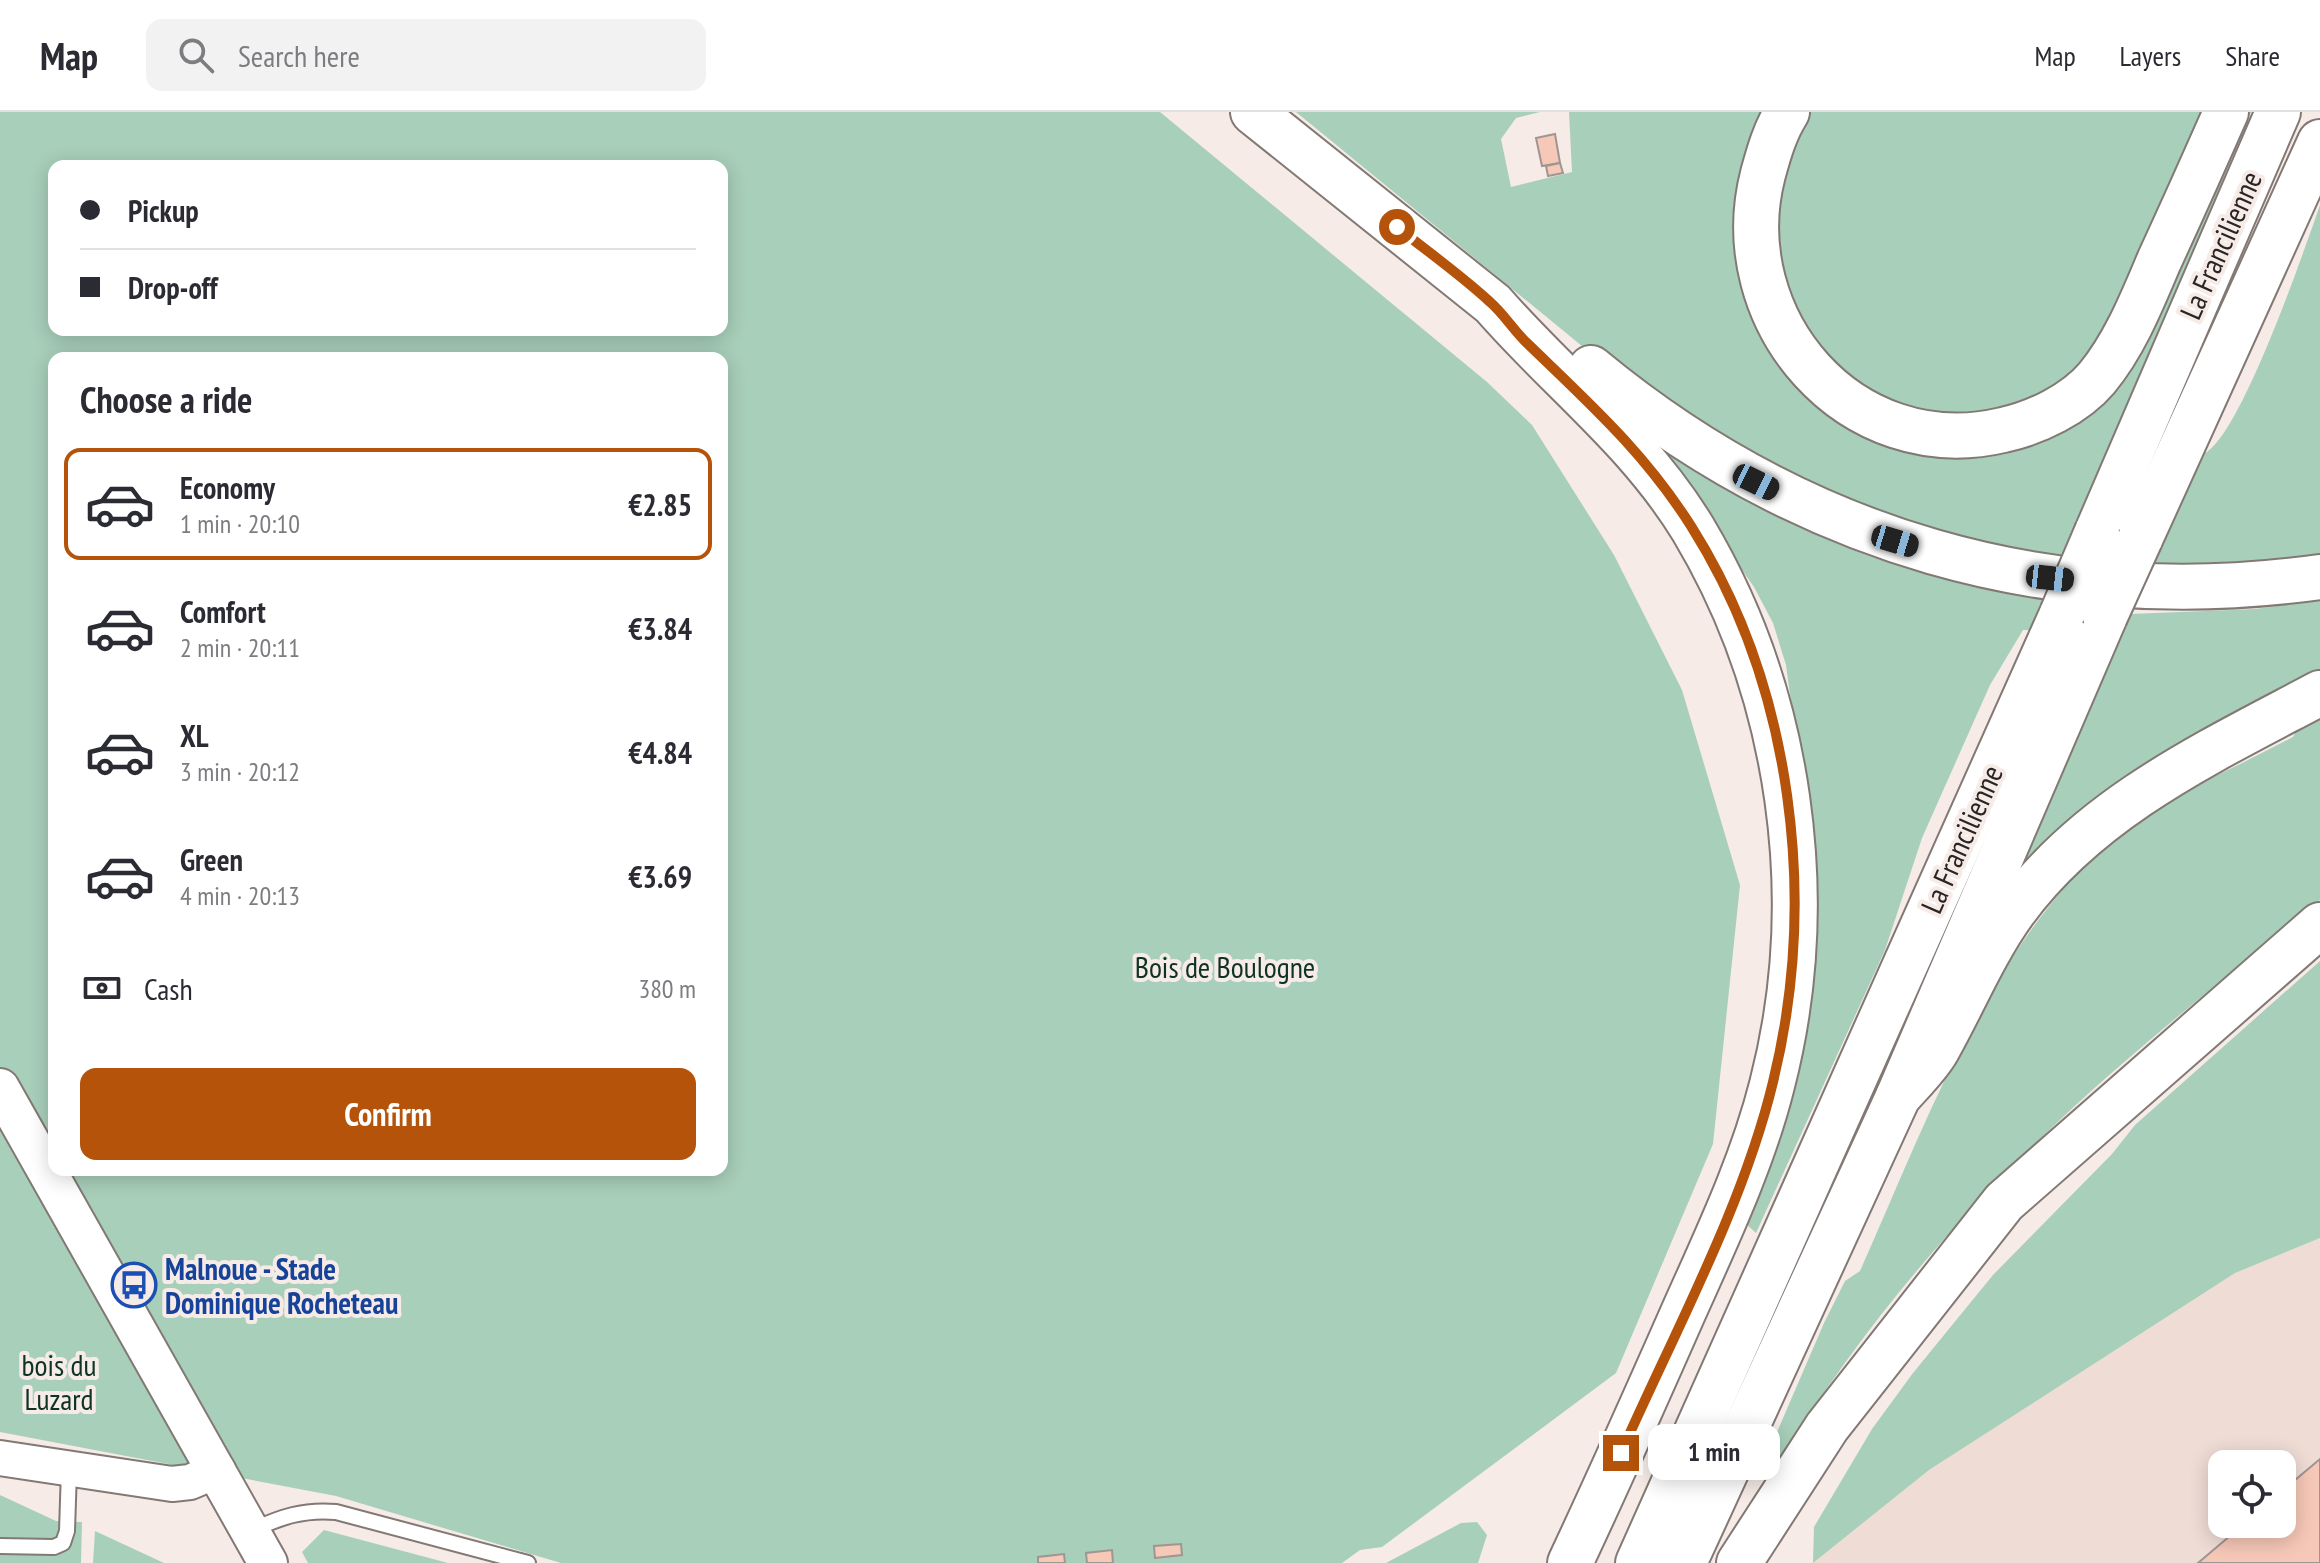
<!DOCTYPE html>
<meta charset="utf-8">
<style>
:root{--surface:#fff;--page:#f2f2f3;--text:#2b2b33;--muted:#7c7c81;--line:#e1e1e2;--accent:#b45309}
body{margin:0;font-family:"PT Sans Narrow",sans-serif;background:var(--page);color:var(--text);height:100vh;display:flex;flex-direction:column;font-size:30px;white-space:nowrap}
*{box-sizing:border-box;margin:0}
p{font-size:26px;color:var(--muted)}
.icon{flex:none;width:44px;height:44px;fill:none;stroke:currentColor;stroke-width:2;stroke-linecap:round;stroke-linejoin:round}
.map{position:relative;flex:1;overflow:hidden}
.details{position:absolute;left:48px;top:240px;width:680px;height:824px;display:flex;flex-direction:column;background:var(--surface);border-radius:16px;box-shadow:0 4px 20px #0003}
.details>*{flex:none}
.guide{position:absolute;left:48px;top:48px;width:680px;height:176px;border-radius:16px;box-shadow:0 4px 20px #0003;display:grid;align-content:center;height:176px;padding:0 32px;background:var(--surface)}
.tools{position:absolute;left:2208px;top:1338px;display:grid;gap:16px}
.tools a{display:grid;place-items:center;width:88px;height:88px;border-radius:16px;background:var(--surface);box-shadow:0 4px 20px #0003;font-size:40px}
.end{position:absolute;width:36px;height:36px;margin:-18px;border:10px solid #b45309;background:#fff;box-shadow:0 0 0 4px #fff}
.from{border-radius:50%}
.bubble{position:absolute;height:56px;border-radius:16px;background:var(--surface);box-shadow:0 4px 20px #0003;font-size:26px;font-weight:700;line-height:56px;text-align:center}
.car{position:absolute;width:24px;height:48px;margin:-24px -12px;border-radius:10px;box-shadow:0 0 6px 2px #0007;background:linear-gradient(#222 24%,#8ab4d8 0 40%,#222 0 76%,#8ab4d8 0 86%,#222 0)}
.guide b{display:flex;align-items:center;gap:28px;height:76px;font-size:30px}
.guide b+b{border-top:2px solid var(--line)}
.guide i{width:20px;height:20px;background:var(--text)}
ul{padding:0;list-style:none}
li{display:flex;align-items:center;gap:24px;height:112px;margin:0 16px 12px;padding:0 16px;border:4px solid transparent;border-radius:16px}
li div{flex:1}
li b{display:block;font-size:30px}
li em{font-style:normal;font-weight:700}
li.active{border-color:var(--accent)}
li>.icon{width:72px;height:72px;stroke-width:1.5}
h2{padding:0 32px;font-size:36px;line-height:96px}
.pay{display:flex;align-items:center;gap:20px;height:88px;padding:0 32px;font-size:30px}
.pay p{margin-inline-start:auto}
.primary-button{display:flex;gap:16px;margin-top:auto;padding:16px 32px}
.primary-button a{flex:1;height:92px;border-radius:16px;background:var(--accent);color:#fff;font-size:32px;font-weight:700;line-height:92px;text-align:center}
header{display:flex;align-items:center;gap:48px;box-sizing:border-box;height:112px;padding:0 40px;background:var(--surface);border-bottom:2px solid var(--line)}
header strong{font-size:38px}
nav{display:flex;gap:44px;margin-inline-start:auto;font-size:28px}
.search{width:560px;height:72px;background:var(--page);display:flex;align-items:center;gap:20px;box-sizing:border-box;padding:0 28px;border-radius:16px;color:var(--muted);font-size:30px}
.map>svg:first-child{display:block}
.built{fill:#efdcd5;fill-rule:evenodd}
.green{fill:#a8cfba;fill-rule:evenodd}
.building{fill:#f6c8b7;stroke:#9f9591;stroke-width:2}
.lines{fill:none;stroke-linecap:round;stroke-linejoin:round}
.service-casing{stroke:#827874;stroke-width:18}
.tertiary-casing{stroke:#827874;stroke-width:38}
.secondary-casing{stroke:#827874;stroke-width:42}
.trunk-casing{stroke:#827874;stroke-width:48}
.motorway-casing{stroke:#827874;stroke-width:48}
.service{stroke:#fff;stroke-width:14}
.tertiary{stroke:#fff;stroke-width:34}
.secondary{stroke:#fff;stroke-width:38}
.trunk{stroke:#fff;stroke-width:44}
.motorway{stroke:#fff;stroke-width:44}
.trunk-bridge-casing{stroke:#827874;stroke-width:48;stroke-linecap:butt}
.motorway-bridge-casing{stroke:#827874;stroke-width:48;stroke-linecap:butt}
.trunk-bridge{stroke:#fff;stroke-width:44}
.motorway-bridge{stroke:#fff;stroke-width:44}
.route{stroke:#b45309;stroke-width:10}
.labels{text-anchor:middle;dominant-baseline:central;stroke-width:8;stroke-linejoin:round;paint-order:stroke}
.street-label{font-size:30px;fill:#292523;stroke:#f6ebe7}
.park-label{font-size:30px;fill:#0d3323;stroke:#f6ebe7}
.transit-label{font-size:30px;font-weight:bold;fill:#164399;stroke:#f6ebe7;text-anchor:start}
</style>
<header>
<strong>Map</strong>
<div class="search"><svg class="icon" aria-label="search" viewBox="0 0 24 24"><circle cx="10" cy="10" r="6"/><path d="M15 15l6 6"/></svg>Search here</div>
<nav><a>Map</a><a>Layers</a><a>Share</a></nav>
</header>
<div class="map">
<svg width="2320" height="1451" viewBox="0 0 2320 1451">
<rect width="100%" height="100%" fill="#f6ebe7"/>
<path class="built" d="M2320 1126V1451H1813L1929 1358 2235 1161ZM2222 1352H2282V1412H2222Z"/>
<g class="green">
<path d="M0 0H1160L1487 270 1532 313 1614 443 1682 578 1740 773 1713 1032 1616 1261 1382 1435 1360 1438 1342 1451H561L336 1384 0 1320ZM54 54H722V218H54ZM54 246H722V1058H54Z"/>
<polygon points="1296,0 1540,0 1516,6 1501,27 1511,75 1572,60 1569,0 1771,0 1751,45 1810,278 2037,326 2241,0 2251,0 2065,447 1864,404 1632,275"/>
<polygon points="1805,0 2204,0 2166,94 2089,248 2040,287 1957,308 1883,291 1819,244 1772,150 1785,36"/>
<path d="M2320 93V453L2152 458 2203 342C2239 329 2305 136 2320 93Z"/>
<path d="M1669 337C1746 393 1837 439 1929 462 1967 471 2006 475 2045 481L2030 518H2023L1990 573 1922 726 1885 838 1756 1121 1744 1110 1798 642 1786 553 1773 511 1754 475 1662 344Z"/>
<polygon points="2320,488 2320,566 2015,767 2130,502 2255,497"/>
<path d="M2320 602V788C2227 865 2130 940 2043 1024 1943 1120 1852 1230 1780 1349H1770L1763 1362H1759L1824 1211 1845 1169 1860 1159C1935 991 2002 796 2161 689 2176 679 2195 673 2211 666 2239 653 2266 639 2293 625L2300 612Z"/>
<polygon points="2320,849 2320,1126 2235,1161 1929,1358 1813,1451 1814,1415 1872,1317 1913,1261 1993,1163 2112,1042 2135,1013"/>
<polygon points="0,1383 56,1409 82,1410 81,1451 0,1451"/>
<polygon points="1477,1410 1487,1423 1478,1451 1386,1451 1461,1411"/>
<polygon points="324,1418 448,1451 308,1451 302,1440"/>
<polygon points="95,1419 164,1451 93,1451"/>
</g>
<g class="building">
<polygon points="1555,22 1560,51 1542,54 1536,26"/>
<polygon points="1560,51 1563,61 1548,64 1546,54"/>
<polygon points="2320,1347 2320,1451 2198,1451 2244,1412 2282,1412 2282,1379"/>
<polygon points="1181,1432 1182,1443 1155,1446 1154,1434"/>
<polygon points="1112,1438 1113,1451 1087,1451 1086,1441"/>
<polygon points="1064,1442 1065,1451 1038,1451 1038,1445"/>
</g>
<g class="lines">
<g class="service-casing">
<g id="service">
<path d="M251 1419C280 1405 304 1397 336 1400L528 1451"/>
<polyline points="0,1434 54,1435 63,1431 67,1419 69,1358"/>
</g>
</g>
<g class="tertiary-casing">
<polyline id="tertiary" points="0,1346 172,1372 190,1370 218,1358"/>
</g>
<g class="secondary-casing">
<polyline id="secondary" points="0,976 268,1451"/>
</g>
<g class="trunk-casing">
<g id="trunk">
<polyline points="2097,420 2278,0"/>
<polyline points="1638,1451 2062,502"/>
<path d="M1684 1451 1898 985C1911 970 1927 955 1937 938 1963 892 1983 842 2014 799 2090 695 2209 640 2320 581"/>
</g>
</g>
<g class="motorway-casing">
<g id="motorway">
<path d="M1253 0 1493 192C1560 269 1638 327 1693 417 1791 581 1820 787 1772 973 1752 1052 1716 1127 1683 1201 1646 1285 1609 1368 1570 1451"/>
<path d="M1787 0C1775 19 1769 40 1763 62 1725 208 1851 354 2003 318 2036 311 2075 292 2097 266 2125 232 2142 189 2159 149 2182 99 2204 50 2226 0"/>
<path d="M1591 256C1800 429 2050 503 2320 465"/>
<polyline points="2140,427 2320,30"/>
<polyline points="1898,985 2105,504"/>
<polyline points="1739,1451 1827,1315 2004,1090 2320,813"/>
</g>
</g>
<use href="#service" class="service"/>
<use href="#tertiary" class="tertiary"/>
<use href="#secondary" class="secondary"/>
<use href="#trunk" class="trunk"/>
<use href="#motorway" class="motorway"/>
<g class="trunk-bridge-casing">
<polyline id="trunk-bridge" points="2062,502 2097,420"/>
</g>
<g class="motorway-bridge-casing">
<polyline id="motorway-bridge" points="2105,504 2140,427"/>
</g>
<use href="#trunk-bridge" class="trunk-bridge"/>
<use href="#motorway-bridge" class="motorway-bridge"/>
</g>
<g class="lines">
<path class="route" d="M1397 115C1428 140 1461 163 1490 190 1504 202 1514 219 1528 232 1590 292 1644 340 1691 414 1793 575 1818 787 1773 970 1743 1095 1673 1223 1621 1341"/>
</g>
<defs>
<g id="bus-ring" transform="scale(2.3)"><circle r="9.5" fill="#f6ebe7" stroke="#1a4fb4" stroke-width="1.5"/><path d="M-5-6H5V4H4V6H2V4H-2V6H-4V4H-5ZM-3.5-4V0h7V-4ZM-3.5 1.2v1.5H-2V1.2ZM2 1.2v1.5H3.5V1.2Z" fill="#1a4fb4"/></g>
</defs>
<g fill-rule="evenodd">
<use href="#bus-ring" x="134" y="1173"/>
</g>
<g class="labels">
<g class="street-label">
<text transform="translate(2220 133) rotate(-66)">La Francilienne</text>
<text transform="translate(1961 727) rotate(-66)">La Francilienne</text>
</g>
<g class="park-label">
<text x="1225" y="854">Bois de Boulogne</text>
<text x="59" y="1252">bois du<tspan x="59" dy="34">Luzard</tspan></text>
</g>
<g class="transit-label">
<text x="165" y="1156">Malnoue - Stade<tspan x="165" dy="34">Dominique Rocheteau</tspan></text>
</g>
</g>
</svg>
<div class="tools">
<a><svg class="icon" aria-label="locate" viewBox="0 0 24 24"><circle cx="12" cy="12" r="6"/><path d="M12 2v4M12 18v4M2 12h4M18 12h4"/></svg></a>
</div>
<i class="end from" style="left:1397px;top:115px"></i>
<i class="end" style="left:1621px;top:1341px"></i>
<div class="bubble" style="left:1648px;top:1312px;width:132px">1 min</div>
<i class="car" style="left:1756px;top:370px;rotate:116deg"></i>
<i class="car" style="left:1895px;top:429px;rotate:107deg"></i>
<i class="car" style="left:2050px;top:466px;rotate:96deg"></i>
<div class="guide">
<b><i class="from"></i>Pickup</b>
<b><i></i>Drop-off</b>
</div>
<section class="details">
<h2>Choose a ride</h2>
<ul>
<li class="active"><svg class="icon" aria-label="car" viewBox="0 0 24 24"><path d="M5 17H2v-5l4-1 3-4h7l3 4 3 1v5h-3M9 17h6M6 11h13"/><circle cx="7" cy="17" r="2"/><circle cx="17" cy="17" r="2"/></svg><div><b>Economy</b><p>1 min · 20:10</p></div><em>€2.85</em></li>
<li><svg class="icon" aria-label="car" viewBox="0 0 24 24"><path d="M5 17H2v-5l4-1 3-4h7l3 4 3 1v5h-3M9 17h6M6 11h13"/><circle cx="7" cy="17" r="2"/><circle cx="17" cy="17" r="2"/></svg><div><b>Comfort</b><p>2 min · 20:11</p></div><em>€3.84</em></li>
<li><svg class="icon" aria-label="car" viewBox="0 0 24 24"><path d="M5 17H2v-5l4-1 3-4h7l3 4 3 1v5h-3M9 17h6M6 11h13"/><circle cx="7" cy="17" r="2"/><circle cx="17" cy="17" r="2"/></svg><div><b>XL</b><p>3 min · 20:12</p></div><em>€4.84</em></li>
<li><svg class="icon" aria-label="car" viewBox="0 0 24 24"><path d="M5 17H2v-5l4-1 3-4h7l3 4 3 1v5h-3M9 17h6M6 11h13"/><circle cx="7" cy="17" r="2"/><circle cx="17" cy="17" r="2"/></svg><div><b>Green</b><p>4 min · 20:13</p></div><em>€3.69</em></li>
</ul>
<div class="pay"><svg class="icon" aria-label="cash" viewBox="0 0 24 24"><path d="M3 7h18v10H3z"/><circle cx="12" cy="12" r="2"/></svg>Cash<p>380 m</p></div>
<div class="primary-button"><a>Confirm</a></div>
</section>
</div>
